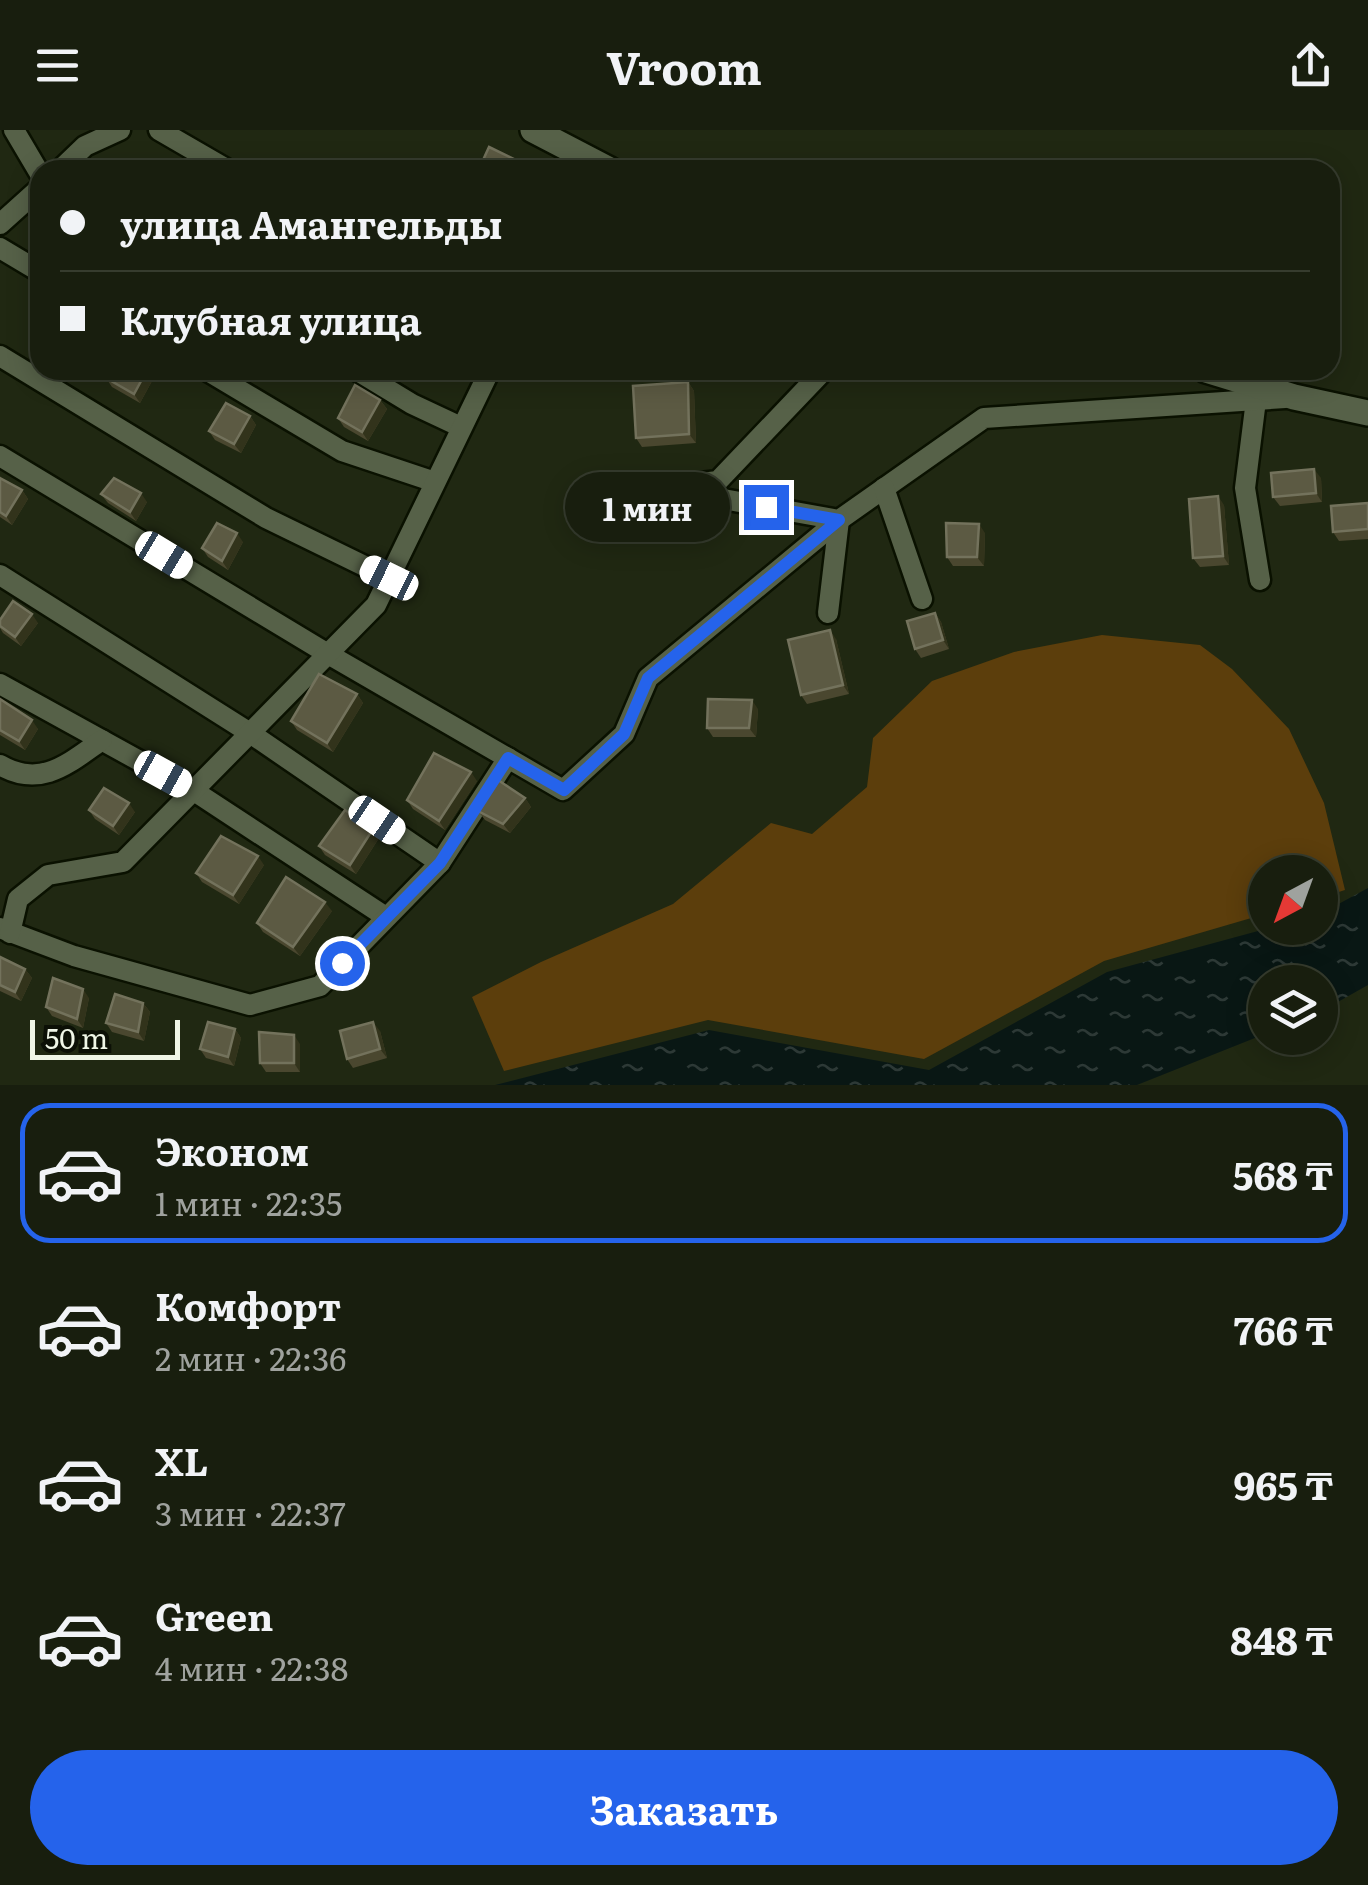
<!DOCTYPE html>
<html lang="ru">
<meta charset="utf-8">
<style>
:root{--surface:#181e0e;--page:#212717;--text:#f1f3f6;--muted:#9fa29e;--line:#363c2e;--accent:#2563eb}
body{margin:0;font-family:Literata,serif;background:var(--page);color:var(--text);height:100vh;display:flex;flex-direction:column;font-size:38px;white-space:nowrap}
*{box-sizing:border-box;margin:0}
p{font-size:32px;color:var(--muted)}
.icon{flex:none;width:55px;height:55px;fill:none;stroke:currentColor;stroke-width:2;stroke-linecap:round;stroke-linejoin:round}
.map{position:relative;height:955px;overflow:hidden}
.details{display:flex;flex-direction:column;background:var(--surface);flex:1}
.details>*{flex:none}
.banner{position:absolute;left:30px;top:30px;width:1310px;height:220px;border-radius:30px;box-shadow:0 5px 25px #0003,0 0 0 2px var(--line);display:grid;align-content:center;height:220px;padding:0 30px;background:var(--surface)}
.needle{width:65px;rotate:221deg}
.fabs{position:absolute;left:1248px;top:725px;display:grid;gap:20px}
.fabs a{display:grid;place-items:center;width:90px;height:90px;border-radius:50%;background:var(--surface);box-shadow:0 5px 25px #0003,0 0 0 2px var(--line);font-size:50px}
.scale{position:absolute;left:30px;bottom:25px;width:150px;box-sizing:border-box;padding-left:10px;border:5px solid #f0f6e7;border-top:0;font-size:28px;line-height:35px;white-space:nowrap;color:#f0f6e7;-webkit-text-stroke:8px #0c1006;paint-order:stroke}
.end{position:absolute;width:45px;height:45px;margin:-22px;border:12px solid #2563eb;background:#fff;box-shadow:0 0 0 5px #fff}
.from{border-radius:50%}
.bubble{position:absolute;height:70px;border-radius:35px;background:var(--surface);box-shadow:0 5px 25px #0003,0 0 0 2px var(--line);font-size:32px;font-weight:700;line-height:70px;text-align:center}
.car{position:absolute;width:30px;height:60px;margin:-30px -15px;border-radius:12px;box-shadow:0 0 8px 2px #0007;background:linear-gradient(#fff 24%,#345 0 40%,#fff 0 76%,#345 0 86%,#fff 0)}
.banner b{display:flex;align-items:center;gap:35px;height:95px;font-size:38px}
.banner b+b{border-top:2px solid var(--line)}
.banner i{width:25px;height:25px;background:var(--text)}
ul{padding:18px 0 0;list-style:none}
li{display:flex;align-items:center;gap:30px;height:140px;margin:0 20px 15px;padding:0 10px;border:5px solid transparent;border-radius:30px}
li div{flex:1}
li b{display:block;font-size:38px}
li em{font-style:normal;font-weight:700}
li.selected{border-color:var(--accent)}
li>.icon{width:90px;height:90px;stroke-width:1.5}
.primary-button{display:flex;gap:20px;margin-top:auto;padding:20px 30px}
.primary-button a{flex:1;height:115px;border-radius:60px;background:var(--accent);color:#fff;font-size:40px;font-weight:700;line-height:115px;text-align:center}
header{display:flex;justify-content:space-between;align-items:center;height:130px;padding:0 30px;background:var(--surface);font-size:45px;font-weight:700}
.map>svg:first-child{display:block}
.green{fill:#5c3e0c}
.water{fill:url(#water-ripples)}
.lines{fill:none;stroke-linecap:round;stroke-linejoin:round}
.minor-casing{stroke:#0a1100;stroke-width:25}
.tertiary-casing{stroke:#0a1100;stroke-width:30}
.minor{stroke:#566148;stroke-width:20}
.tertiary{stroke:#566148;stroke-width:25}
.wall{fill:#4a472f}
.shaded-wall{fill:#32331b}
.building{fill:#5c5a43;stroke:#73725c;stroke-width:2.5}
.route{stroke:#2563eb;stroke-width:12}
</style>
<header><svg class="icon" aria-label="menu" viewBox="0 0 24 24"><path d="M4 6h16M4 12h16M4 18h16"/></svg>Vroom<svg class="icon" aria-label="share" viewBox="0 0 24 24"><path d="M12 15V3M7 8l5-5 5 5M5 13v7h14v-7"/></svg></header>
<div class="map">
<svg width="1368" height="955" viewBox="0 0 1368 955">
<defs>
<pattern id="water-ripples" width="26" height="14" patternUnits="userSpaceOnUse" patternTransform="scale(2.5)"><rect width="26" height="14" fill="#091714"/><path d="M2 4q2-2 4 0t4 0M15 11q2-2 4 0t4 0" fill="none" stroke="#2d3936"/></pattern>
</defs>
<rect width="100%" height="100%" fill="#202812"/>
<polygon class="green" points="1102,505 1200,515 1232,539 1289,599 1324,673 1345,760 1320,768 1320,742 1265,742 1265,784 1104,831 924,929 708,890 504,941 472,867 541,832 673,774 771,693 812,704 867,657 873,608 932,551 1014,522"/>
<polygon class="water" points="1368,758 1368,855 1320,882 1320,852 1265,852 1265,904 1137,955 495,955 709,900 929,940 1107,842 1269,798 1320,798 1320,784"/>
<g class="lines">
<g class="minor-casing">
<g id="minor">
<polyline points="14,0 40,44"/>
<polyline points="159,0 228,40"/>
<polyline points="60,40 85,16 120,0"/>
<polyline points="0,94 40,58"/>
<polyline points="0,118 40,142"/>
<polyline points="0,226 266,388 389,448"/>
<polyline points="206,240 342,321 435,352"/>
<polyline points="356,240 412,274 461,297"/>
<polyline points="1256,270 1245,358 1260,450"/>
<polyline points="0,326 328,524 563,660 624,604 648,548 839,390"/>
<polyline points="684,355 718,351 824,240"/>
<polyline points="657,357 839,390 984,288 1285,268"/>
<polyline points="884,358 922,469"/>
<polyline points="0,445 250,603 440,733"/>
<polyline points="828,483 839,390"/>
<polyline points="0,554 194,661 386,787"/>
<path d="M0 635C41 659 69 633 102 610"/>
<polyline points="0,798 74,826 250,875 320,856 440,733 508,628"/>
<polyline points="10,803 18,769 48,745 123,732 376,475 490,240"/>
</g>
</g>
<g class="tertiary-casing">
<g id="tertiary">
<polyline points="533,0 610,40"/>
<polyline points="1206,240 1294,267 1368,283"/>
</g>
</g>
<use href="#minor" class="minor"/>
<use href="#tertiary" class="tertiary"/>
</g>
<g class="wall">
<polygon points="158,240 140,273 112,257 106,248"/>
<polygon points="426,240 450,240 444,251"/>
<polygon points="688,252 694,261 696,313 642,317 636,308"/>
<polygon points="380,270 387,279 368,311 344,297 338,288"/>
<polygon points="250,286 256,295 241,323 215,310 209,301"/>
<polygon points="0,348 22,360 28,369 12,395 0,387"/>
<polygon points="1321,348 1322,372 1280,376 1273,367"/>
<polygon points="101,364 147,372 136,391 108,373"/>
<polygon points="1368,373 1368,409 1339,411 1333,402"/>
<polygon points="1224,375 1229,435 1200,437 1193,428"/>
<polygon points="985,403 984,436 953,436 947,427"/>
<polygon points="243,412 228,440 208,427 202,418"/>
<polygon points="935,483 941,492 949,519 921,528 915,519"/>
<polygon points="0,490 38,493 21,516 3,503 0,498"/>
<polygon points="836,509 849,564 807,574 801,565"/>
<polygon points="357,564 363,573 333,622 297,600 291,591"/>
<polygon points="0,569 38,599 25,620 0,605"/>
<polygon points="758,579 756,607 713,607 707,598"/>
<polygon points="477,651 445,700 413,679 407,670"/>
<polygon points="525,668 531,677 510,703 485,690 478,681"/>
<polygon points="89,680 135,682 119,705 95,689"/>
<polygon points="373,699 379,708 356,744 325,725 319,716"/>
<polygon points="264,735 239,774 202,752 196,743"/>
<polygon points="332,781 300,826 263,802 257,793"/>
<polygon points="0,827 25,839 32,848 21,871 0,861"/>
<polygon points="89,868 83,898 52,886 46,877"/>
<polygon points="143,873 150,882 144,911 112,902 106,893"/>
<polygon points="235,899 241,908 234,936 206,928 200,919"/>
<polygon points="380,901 387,928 353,938 347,929"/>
<polygon points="300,914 300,942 266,942 260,933"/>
</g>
<g class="shaded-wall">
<polygon points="518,31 524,40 513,40"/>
<polygon points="147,240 158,240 140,273 134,264"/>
<polygon points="439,240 450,240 444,251 438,242"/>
<polygon points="688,252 694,261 696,313 689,304"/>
<polygon points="380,270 387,279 368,311 362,302"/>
<polygon points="250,286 256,295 241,323 234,314"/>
<polygon points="1314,339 1321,348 1322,372 1316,363"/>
<polygon points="22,360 28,369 12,395 6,386"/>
<polygon points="141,363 147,372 136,391 130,382"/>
<polygon points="1218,366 1224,375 1229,435 1223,426"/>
<polygon points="979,394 985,403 984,436 977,427"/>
<polygon points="237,403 243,412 228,440 222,431"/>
<polygon points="935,483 941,492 949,519 943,510"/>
<polygon points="32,484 38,493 21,516 15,507"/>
<polygon points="830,500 836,509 849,564 843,555"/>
<polygon points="357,564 363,573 333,622 327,613"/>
<polygon points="752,570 758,579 756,607 749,598"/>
<polygon points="32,590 38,599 25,620 19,611"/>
<polygon points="471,642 477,651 445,700 439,691"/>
<polygon points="525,668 531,677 510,703 503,694"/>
<polygon points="129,673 135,682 119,705 113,696"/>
<polygon points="373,699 379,708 356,744 350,735"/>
<polygon points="258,726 264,735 239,774 233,765"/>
<polygon points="325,772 332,781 300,826 293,817"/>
<polygon points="25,839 32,848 21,871 15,862"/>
<polygon points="83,859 89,868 83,898 77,889"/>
<polygon points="143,873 150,882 144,911 138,902"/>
<polygon points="373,892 380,901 387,928 380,919"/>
<polygon points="235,899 241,908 234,936 228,927"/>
<polygon points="294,905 300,914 300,942 294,933"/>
</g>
<g class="building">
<polygon points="489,17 518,31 513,40 479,39"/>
<polygon points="110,240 147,240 134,264 106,248"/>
<polygon points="688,252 689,304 636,308 633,256"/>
<polygon points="355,255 380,270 362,302 338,288"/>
<polygon points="226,273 250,286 234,314 209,301"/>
<polygon points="1314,339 1316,363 1273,367 1271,343"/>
<polygon points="0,348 22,360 6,386 0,382"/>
<polygon points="114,348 141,363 130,382 101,364"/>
<polygon points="1218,366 1223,426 1193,428 1189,369"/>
<polygon points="1368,373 1368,399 1333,402 1331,376"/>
<polygon points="217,393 237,403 222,431 202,418"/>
<polygon points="946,393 979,394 977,427 947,427"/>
<polygon points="13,471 32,484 15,507 0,496 0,490"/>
<polygon points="935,483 943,510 915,519 907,491"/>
<polygon points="830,500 843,555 801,565 788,510"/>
<polygon points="319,544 357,564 327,613 291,591"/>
<polygon points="0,569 32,590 19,611 0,600"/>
<polygon points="708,569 752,570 749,598 707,598"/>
<polygon points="434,623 471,642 439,691 407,670"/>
<polygon points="498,650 525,668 503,694 478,681"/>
<polygon points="104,658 129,673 113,696 89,680"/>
<polygon points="345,680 373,699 350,735 319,716"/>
<polygon points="221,706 258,726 233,765 196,743"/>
<polygon points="286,747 325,772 293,817 257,793"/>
<polygon points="0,827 25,839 15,862 0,855"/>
<polygon points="53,848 83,859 77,889 46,877"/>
<polygon points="115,864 143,873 138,902 106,893"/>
<polygon points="208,892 235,899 228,927 200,919"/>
<polygon points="373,892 380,919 347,929 340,901"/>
<polygon points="259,902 294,905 294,933 260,933"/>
</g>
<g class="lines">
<polyline class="route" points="342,833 440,733 508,628 564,660 624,604 648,548 839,390 766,377"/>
</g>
</svg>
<div class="fabs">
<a><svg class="needle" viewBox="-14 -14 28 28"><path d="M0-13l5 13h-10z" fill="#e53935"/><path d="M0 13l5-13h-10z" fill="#9fa29e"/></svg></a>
<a><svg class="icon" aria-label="layers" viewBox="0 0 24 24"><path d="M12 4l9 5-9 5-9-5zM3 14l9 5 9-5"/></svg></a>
</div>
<div class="scale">50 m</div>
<i class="end from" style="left:342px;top:833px"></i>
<i class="end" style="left:766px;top:377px"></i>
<div class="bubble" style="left:565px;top:342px;width:165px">1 мин</div>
<i class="car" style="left:164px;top:425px;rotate:121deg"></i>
<i class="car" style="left:389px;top:448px;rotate:296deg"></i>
<i class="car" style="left:163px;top:644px;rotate:119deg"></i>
<i class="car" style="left:377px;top:690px;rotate:124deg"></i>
<div class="banner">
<b><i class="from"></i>улица Амангельды</b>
<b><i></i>Клубная улица</b>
</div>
</div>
<section class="details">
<ul>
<li class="selected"><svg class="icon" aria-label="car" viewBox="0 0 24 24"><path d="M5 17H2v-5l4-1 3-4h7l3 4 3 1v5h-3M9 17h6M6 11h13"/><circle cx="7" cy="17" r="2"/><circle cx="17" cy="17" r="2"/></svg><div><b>Эконом</b><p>1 мин · 22:35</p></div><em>568 ₸</em></li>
<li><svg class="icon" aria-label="car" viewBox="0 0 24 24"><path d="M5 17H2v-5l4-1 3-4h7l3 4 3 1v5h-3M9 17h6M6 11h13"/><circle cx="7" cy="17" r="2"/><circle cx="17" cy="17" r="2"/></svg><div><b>Комфорт</b><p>2 мин · 22:36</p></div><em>766 ₸</em></li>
<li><svg class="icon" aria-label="car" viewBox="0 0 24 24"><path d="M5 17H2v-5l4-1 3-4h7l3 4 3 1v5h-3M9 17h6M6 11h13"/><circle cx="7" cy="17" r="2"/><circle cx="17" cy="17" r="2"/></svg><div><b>XL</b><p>3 мин · 22:37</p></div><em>965 ₸</em></li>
<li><svg class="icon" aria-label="car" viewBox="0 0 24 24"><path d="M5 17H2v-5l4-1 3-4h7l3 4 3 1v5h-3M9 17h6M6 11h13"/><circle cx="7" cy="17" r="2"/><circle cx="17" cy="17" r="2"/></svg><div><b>Green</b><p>4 мин · 22:38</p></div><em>848 ₸</em></li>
</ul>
<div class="primary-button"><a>Заказать</a></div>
</section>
